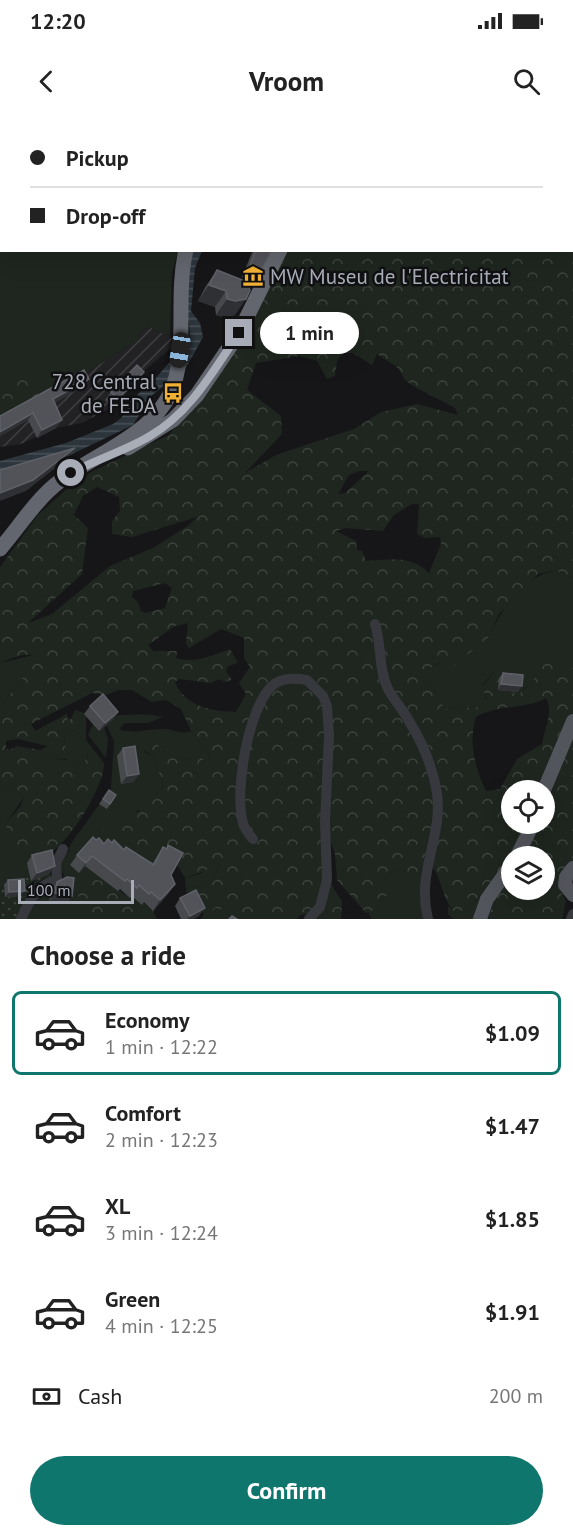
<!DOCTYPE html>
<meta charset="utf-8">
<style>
:root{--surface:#fff;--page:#f6f6f6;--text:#222;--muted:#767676;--line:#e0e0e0;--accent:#0f766e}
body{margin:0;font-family:"PT Sans",sans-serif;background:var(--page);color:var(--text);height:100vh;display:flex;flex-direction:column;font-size:22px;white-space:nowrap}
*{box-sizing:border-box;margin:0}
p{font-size:20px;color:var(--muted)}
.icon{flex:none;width:33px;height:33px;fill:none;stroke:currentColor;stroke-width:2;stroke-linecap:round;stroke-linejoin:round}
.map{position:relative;height:799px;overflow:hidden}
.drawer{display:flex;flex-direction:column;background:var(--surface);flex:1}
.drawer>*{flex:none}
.hud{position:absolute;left:0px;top:0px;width:573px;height:132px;box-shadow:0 6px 24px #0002;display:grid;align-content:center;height:132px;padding:0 30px;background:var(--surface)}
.buttons{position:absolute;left:501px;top:660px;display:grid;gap:12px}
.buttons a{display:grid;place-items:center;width:54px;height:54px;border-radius:50%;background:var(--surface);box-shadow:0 6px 24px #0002;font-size:30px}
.scale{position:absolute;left:18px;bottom:15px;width:116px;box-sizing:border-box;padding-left:6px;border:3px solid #a8adb8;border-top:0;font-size:16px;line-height:21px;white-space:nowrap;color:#a8adb8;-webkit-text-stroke:4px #111113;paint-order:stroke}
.end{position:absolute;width:27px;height:27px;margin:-14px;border:8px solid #a8adb8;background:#111;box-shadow:0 0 0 3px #111}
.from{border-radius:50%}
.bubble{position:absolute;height:42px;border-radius:21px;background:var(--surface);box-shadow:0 6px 24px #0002;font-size:20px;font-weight:700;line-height:42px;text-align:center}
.car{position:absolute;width:18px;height:36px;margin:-18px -9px;border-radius:8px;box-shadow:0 0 4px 2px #0007;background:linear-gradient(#222 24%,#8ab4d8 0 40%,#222 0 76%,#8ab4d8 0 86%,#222 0)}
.hud b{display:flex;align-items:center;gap:21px;height:57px;font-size:22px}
.hud b+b{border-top:2px solid var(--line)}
.hud i{width:15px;height:15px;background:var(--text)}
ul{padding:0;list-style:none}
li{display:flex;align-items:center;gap:18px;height:84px;margin:0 12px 9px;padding:0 18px;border:3px solid transparent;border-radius:9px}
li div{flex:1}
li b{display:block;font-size:22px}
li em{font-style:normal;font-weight:700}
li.on{border-color:var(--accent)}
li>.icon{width:54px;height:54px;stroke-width:1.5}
h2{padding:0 30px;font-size:27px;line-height:72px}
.pay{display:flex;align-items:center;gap:15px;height:66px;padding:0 30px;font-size:22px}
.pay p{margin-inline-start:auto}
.cta{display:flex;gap:12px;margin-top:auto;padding:12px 30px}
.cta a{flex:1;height:69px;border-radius:36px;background:var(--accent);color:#fff;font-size:24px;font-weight:700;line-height:69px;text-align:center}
.status{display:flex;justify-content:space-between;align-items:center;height:42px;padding:0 30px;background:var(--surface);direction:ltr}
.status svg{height:16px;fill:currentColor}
header{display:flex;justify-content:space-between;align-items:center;height:78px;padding:0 30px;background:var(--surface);font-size:27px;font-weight:700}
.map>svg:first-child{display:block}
.industrial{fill:url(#industrial-furrows)}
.grass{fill:#1e261f}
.forest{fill:url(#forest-crowns);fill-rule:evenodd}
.garden{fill:url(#garden-dots)}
.water{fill:url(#water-rules)}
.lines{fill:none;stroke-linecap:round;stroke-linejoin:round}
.minor{stroke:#37383d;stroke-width:10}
.major{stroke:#53555c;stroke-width:14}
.highway{stroke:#63666e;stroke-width:15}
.wall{fill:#47494d}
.shaded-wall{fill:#2f3033}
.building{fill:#525359;stroke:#5f6168;stroke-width:1.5}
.route{stroke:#a8adb8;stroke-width:8}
.labels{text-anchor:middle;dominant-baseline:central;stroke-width:5;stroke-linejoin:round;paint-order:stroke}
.poi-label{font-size:21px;fill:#a8adb8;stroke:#111113;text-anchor:start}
</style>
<div class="status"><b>12:20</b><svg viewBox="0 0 49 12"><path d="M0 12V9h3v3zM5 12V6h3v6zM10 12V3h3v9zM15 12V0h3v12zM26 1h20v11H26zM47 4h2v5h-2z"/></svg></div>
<header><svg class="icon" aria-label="back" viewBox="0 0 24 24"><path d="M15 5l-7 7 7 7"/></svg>Vroom<svg class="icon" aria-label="search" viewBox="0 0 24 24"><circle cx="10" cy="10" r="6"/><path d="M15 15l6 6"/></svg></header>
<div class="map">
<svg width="573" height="799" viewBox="0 0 573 799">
<defs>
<pattern id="industrial-furrows" width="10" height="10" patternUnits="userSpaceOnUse" patternTransform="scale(1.5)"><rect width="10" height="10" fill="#222225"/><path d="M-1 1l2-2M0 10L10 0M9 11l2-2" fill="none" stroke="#3f3f43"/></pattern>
<pattern id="forest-crowns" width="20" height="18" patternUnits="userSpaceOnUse" patternTransform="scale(1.5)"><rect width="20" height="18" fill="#1e261f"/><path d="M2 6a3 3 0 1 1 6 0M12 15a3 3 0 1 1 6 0" fill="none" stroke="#3c433d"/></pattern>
<pattern id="garden-dots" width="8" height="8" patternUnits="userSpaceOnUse" patternTransform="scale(1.5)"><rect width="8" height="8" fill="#1e261f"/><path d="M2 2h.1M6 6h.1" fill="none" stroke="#3c433d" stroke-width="1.8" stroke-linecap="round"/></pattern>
<pattern id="water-rules" width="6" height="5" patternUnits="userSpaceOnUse" patternTransform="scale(1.5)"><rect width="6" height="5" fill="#2c353c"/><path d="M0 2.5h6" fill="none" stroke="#485056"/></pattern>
</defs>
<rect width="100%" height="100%" fill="#161618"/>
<g class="industrial">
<polygon points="377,0 531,0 377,2"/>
<polygon points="149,207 166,215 171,214 172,227 136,258 112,287 82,303 56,308 21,324 0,327 0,301 79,257 140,219 139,211"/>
</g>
<g class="grass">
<polygon points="0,0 243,0 2,2 2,130 178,131 172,154 170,214 166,215 149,207 139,211 140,219 79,257 0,301"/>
<path d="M555 450 573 458V548L535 552 534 560 520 573H510L501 545 483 564 486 580 478 587 445 589 432 566 421 563 427 550 489 517C501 489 524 457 555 450Z"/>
<polygon points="33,535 39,537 22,552 24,556 0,587 0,543"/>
<path d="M76 590C104 603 135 589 163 597L148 603H125L119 609C135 615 147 608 163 609 173 609 182 615 191 611L209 633 211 643H206L202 638C180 637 173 645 157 624L144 632 152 635 163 663 161 670 122 704H106L113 719 163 733 156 738 149 752 85 746 130 778 132 776C143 782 152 787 156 799H24L45 768 74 769 67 762 59 745 66 733 71 731 68 730 72 722 111 668 114 621 107 606 104 607 108 620 106 638 88 615 93 604 86 595V620L104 643 87 634V640L82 641 76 650 51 648 44 643 41 630 47 626 52 638 67 640 64 620 66 612 78 609 83 596 74 592Z"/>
<polygon points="11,663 24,677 6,703 15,737 27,743 28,750 21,763 0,767 0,669"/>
<polygon points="210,742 219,744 214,761 200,767 190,766 186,771 185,758 200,754"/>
<polygon points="422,745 421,765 424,799 372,799 368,793 377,790 391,768 384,760 392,751 406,750 416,759"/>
<polygon points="487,770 475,799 453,799 448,794 448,786 456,794 467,788"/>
<polygon points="215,788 225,790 235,799 206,799"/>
</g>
<g class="forest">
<path d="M531 0H573V458L555 450 538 454 499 494 489 517 450 549 439 543 427 550 422 563 432 566 445 589 478 587 487 579 482 567 501 544 517 557 506 567 510 573H520L534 560 535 552 522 543 532 541 573 548V595L539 670H512V704H528L520 721 501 753 511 752 512 770H544V736H522L537 704H544L545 681 573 611V741C559 753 555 765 566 781L562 799H488L498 769 488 768 467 788 456 794C441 779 443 756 427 740L416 760 406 750 392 751 384 760 392 768 377 790 366 793 337 760 335 734 328 713C327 740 324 759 342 781L341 799H309V794L300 795 297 799H235L225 790 215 788 206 799H201L204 794 186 771 190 766 200 767 214 761 219 744 210 742 207 750 185 758C174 736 166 734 143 730L138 733H127L121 722 113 719 108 720 102 710 106 704H122L126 695 140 691 135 681 144 671 161 670 163 663 152 635 140 628 147 622 157 624C173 645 180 637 202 638L206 643H211L209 633 191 611 181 589 166 580 152 582 132 570H118L107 575 92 573 31 604 35 611 67 594 68 600 71 599 74 592 83 596 78 609 66 612 64 620 68 639 52 638 47 626 18 619 6 621V628L10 630 17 626 41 630 44 642 51 648 73 647 76 650 82 641 87 640 88 630 104 643C106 669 46 767 16 738 9 731 8 713 6 703L20 687 24 677 11 663 0 669V587L24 556 22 552 38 537C26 531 12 539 0 543V447L38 395 70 366 93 351 169 315 208 264 284 131 572 130V2L528 1ZM342 233H353L372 245 377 234 398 248 405 260 413 266 455 288 458 295 417 284 381 292 354 309 276 335 245 353 282 314 281 296 247 270 256 243 300 236 317 241 327 259 335 256 337 242ZM359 351H369L345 373 338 374 349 355ZM97 367 119 377 120 391 112 401V414L132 417 197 397 189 405 153 428 110 446 52 494 28 503 82 454 88 408 74 395 83 376ZM412 384H419L417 414 425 418 440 417 441 424 429 453C411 435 390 439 366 441L362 431 357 430 356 421 336 411 346 408 383 411 394 395ZM165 463 172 468 165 488 145 493 141 491 138 482 132 477 133 471ZM188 503 186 523 189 528 221 509 244 518V538L250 547 239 563 246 574 236 592C212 591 185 587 175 562L179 559 211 563 219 559 225 562 232 560 226 551 228 546 238 543 230 529C214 535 193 544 176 538L177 531H153L148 525 175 506ZM546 578C554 591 544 610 542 624L517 639 500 669 486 671C475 648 468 622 476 597 498 584 525 590 546 578Z"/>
<polygon points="24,258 42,264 46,276 0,301 0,266"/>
<polygon points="89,758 101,761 153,791 157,799 82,799 85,786 73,768"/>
</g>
<polygon class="garden" points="46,738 51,756 36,763 16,799 0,799 0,767 21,763 28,750 27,743"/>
<polygon class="water" points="193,131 202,131 195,148 191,191 200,203 203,217 186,248 150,277 133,305 70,335 0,352 0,341 66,323 113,304 121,298 138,274 154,260 190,219 189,202 184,189 184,167"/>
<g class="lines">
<g class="minor">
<polyline points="386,2 386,0"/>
<polyline points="426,2 427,0"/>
<path d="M375 504C382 526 378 550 389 571 395 581 403 590 409 601 422 622 433 648 437 673 443 718 416 751 428 799"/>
<path d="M253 719C249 714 244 709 243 703 234 673 248 588 272 566 281 557 296 558 307 560L323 576 327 586 329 615 325 702 327 760 320 787 309 799"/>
<path d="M21 799C30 780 36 766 57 759L56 743 63 729"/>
<polyline points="571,799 573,794"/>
</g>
<g class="major">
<polyline points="544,670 573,601"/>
<polyline points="517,736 533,704"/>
<polyline points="573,748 566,757 565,765 573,775"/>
<polyline points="480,799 487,779 512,744"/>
</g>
<g class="highway">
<polyline points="249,2 250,0"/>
<polyline points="327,2 327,0"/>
<polyline points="128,328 173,300 197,275 239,213 280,130"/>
<path d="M0 429C20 406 36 379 60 361 100 330 163 312 176 257 186 216 176 173 186 130"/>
</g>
</g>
<g class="wall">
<polygon points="253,130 272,130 254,162 242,157"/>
<polygon points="217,150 235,195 224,197 216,195 215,187 198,181 206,166"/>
<polygon points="89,259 84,266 54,283 56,308 37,318 28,300 0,316 0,296"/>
<polygon points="138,260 112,287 105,280 111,272"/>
<polygon points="503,553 518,572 498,570 499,558"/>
<polygon points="90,586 118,592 112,600 99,611 84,594"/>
<polygon points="123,628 139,654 133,662 121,664 117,636"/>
<polygon points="109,670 116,675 107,689 99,684"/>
<polygon points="96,720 104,724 112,723 152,744 163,727 166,729 168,725 171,755 175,764 168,774 153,791 144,782 142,785 132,776 130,778 120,769 118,771 85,746 79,753 70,745 77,735"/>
<polygon points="32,735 49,754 31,761 27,743"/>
<polygon points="8,760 21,776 5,777 4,765"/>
<polygon points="57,762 66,784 49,781 51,770"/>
<polygon points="180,778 199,796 193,799 181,799 175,786"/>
</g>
<g class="shaded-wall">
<polygon points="250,146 261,151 254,162 242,157"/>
<polygon points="209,165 226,171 215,187 198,181"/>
<polygon points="227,179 246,179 235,195 224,197 216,195"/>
<polygon points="144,252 138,260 112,287 118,279"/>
<polygon points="89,259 84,266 47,287 53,279"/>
<polygon points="33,293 28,300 0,316 0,312"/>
<polygon points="62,300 56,308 37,318 42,310"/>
<polygon points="75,328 68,338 26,371 0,381 0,373"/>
<polygon points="501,564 522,566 518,572 498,570"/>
<polygon points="118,592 112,600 99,611 105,603"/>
<polygon points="139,654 133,662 121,664 127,656"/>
<polygon points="92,736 85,746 79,753 86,743"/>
<polygon points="55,746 49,754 31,761 37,753"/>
<polygon points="175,764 168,774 153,791 160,780"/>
<polygon points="25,771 21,776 5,777 9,772"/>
<polygon points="55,773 72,776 66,784 49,781"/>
<polygon points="205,788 199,796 193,799 187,799 190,796"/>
</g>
<g class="building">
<polygon points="266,0 281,0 280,2 265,2"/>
<polygon points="466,0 492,0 491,2 465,2"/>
<polygon points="256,130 272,130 261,151 250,146"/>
<polygon points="217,150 245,161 250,170 246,179 235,181 227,179 226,171 209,165"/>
<polygon points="137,245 144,252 118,279 111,272"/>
<polygon points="84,250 89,259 53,279 62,300 42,310 33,293 0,312 0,296"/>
<polygon points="75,328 33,360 0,373 0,350"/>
<polygon points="503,553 523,555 522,566 501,564"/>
<polygon points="103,574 118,592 105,603 90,586"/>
<polygon points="135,626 139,654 127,656 123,628"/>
<polygon points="109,670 116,675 110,684 103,679"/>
<polygon points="93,717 96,720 99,718 104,724 108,719 112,723 114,720 124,730 126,727 154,745 163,727 167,729 168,725 183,733 171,755 175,764 160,780 151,772 149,774 139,765 137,768 127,759 125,761 92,736 86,743 77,735"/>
<polygon points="52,730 55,746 37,753 32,735"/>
<polygon points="67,757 74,758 72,776 55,773 57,762"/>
<polygon points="24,759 25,771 9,772 8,760"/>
<polygon points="196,770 205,788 190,796 180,778"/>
<polygon points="232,796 237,799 229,799"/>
</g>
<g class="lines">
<path class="route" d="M71 353C97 339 125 331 150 316 191 292 213 251 239 213"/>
</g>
<defs>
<g id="museum-bare" transform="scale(1.62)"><path d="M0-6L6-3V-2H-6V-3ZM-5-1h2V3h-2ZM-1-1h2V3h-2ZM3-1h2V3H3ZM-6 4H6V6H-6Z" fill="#f2b134" stroke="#111113" stroke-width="2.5" paint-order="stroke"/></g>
<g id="bus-bare" transform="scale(1.62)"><path d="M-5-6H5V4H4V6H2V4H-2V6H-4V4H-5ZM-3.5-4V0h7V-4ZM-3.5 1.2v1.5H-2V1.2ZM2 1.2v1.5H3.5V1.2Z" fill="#f2b134" stroke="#111113" stroke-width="2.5" paint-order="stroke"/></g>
</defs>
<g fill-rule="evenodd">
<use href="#museum-bare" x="253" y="156"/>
<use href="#bus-bare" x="173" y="273"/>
</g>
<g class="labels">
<g class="poi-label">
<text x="270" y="156">MW Museu de l'Electricitat</text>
<text x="156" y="261" text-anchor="end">728 Central<tspan x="156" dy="24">de FEDA</tspan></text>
</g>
</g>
</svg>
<div class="buttons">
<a><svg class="icon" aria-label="locate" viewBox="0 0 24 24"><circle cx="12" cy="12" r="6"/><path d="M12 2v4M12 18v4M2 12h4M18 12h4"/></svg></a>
<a><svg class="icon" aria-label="layers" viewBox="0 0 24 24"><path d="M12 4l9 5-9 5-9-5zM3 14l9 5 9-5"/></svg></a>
</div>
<div class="scale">100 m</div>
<i class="end from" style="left:71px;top:353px"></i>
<i class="end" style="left:239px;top:213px"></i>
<div class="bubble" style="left:260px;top:192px;width:99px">1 min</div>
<i class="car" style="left:180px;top:230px;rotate:189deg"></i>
<div class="hud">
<b><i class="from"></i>Pickup</b>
<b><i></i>Drop-off</b>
</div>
</div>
<section class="drawer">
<h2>Choose a ride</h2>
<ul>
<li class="on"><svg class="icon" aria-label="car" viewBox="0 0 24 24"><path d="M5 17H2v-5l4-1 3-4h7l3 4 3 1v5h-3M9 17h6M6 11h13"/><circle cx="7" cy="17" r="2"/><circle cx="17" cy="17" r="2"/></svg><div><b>Economy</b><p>1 min · 12:22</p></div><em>$1.09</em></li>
<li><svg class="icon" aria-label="car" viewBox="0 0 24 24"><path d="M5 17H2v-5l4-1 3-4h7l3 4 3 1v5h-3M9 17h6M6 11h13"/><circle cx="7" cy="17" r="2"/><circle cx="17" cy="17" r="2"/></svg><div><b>Comfort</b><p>2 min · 12:23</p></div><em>$1.47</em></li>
<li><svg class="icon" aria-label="car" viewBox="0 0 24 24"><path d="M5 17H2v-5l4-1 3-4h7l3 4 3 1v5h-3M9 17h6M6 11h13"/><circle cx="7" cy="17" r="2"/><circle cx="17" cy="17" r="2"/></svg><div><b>XL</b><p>3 min · 12:24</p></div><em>$1.85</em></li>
<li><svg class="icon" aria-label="car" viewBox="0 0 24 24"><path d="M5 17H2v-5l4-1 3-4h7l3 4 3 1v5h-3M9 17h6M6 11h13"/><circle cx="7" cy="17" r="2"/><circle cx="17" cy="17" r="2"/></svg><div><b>Green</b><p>4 min · 12:25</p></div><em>$1.91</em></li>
</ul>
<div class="pay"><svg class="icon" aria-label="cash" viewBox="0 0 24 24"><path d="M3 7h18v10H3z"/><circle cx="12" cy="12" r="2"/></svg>Cash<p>200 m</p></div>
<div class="cta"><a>Confirm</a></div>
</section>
